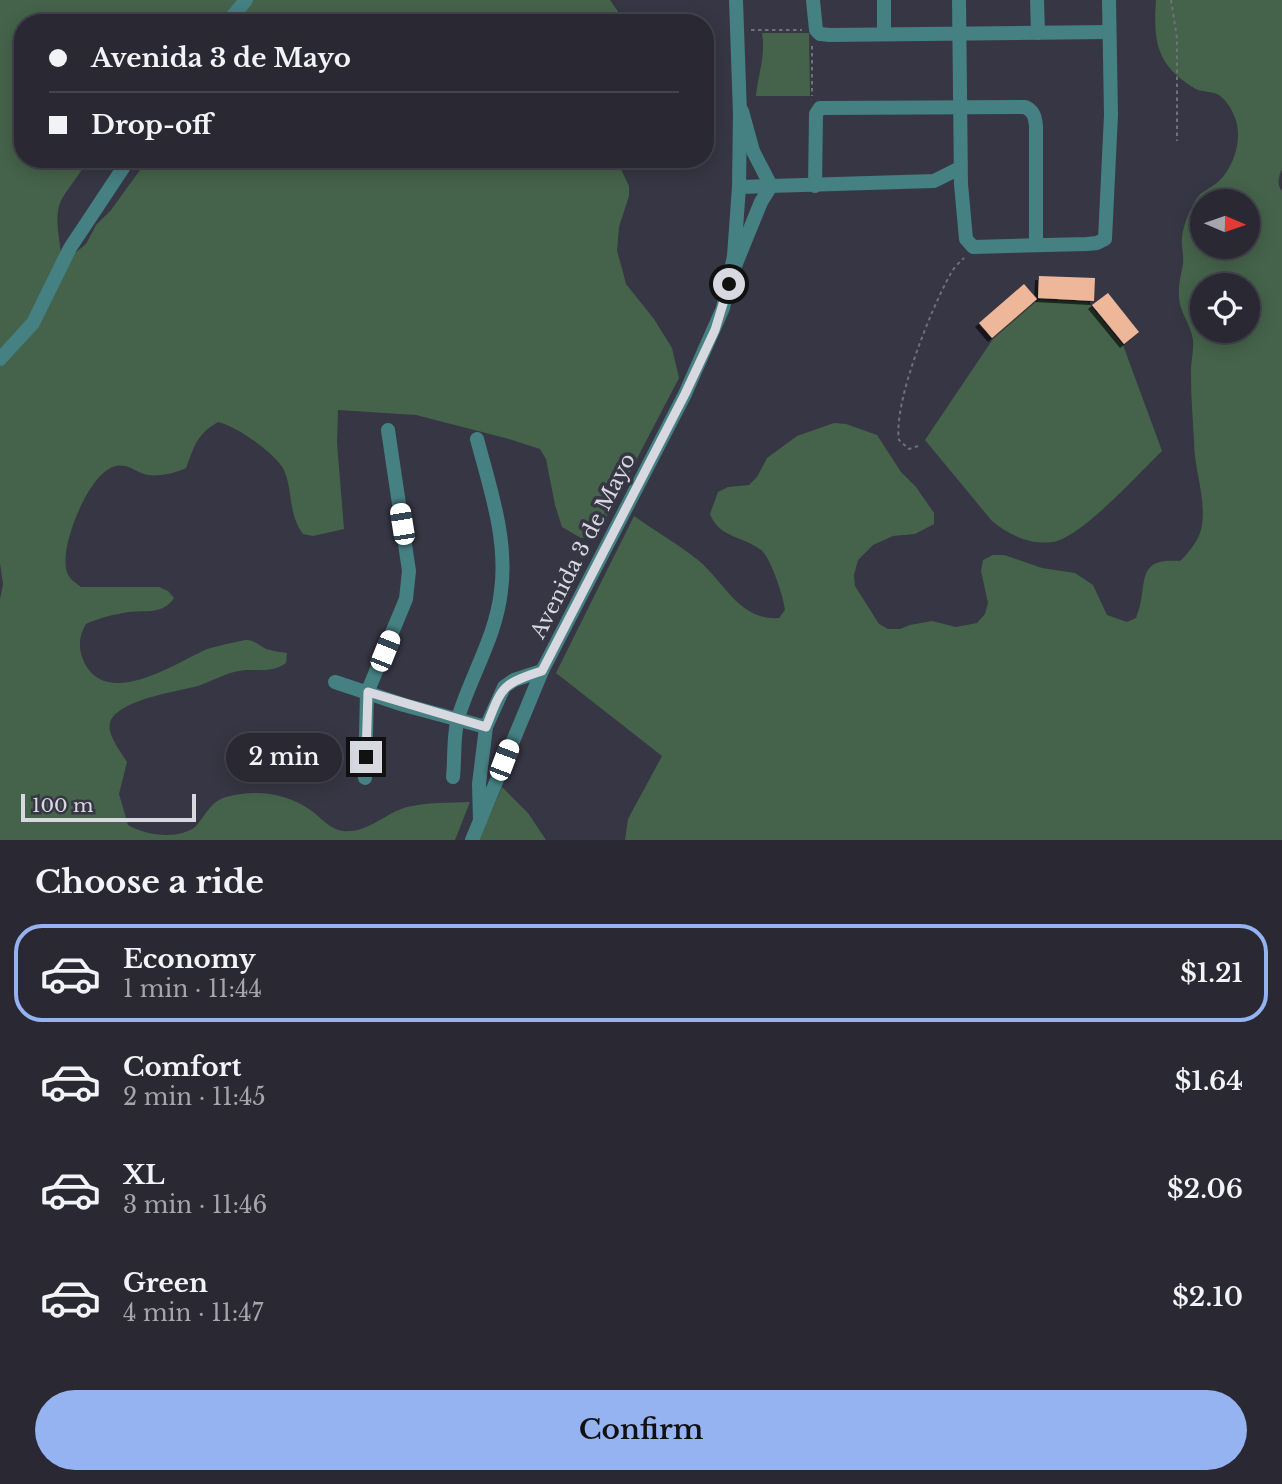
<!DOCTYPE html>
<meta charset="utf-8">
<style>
:root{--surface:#292833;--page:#35343f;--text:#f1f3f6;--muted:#a5a6ac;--line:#45444e;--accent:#95b2f1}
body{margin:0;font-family:"Libre Baskerville",serif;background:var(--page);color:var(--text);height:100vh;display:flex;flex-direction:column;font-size:26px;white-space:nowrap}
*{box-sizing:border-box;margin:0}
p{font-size:23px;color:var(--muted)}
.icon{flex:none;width:38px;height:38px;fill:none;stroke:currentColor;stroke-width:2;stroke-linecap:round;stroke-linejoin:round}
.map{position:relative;height:840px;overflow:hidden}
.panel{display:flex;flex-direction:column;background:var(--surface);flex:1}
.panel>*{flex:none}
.top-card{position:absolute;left:14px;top:14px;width:700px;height:154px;border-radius:28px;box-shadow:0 4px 18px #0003,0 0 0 2px var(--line);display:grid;align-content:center;height:154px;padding:0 35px;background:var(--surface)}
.needle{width:46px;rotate:92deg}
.buttons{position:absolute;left:1190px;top:189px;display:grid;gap:14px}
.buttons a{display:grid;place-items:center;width:70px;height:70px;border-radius:50%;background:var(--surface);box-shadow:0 4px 18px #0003,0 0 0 2px var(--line);font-size:35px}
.scale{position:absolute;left:21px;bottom:18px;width:175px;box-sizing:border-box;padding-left:7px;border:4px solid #d8d8e0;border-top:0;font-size:19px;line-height:24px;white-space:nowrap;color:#d8d8e0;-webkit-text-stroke:5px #373644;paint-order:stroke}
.end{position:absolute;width:32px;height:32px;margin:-16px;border:9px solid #d8d8e0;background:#111;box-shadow:0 0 0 4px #111}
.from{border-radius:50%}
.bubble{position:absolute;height:49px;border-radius:24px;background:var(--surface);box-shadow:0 4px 18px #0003,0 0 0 2px var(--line);font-size:23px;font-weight:600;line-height:49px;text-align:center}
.car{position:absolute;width:21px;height:42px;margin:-21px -10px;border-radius:9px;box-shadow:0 0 5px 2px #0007;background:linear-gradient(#fff 24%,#345 0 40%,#fff 0 76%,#345 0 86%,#fff 0)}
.top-card b{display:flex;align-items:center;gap:24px;height:66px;font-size:26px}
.top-card b+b{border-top:2px solid var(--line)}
.top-card i{width:18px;height:18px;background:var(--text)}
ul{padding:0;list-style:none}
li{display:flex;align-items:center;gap:21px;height:98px;margin:0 14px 10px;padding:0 21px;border:4px solid transparent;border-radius:28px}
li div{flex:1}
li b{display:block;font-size:26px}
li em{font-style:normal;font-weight:600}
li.active{border-color:var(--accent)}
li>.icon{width:63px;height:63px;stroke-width:1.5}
h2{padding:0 35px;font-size:32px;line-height:84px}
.cta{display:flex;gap:14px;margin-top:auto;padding:14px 35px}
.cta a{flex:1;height:80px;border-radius:42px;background:var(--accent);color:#111;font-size:28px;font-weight:600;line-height:80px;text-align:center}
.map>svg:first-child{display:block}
.green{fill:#45634a;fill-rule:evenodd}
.building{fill:#efb799;filter:url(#shadow)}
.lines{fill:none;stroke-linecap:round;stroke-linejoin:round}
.path{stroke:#70707b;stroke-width:2;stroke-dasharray:3.5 3.5;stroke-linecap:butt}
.minor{stroke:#458082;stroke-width:14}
.tertiary{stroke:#458082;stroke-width:14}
.route{stroke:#d8d8e0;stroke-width:9}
.labels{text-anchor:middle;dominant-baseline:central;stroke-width:7;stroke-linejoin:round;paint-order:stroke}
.street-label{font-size:21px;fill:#d8d8e0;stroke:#373644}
</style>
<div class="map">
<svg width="1282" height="840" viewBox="0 0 1282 840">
<defs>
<filter id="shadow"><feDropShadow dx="-4" dy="4" stdDeviation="0" flood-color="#0009"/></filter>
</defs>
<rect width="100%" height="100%" fill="#373644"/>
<g class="green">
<path d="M0 0H610L626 23H23V159H87C81 174 71 184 63 197 53 213 59 235 61 253L70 257 86 244 96 225 111 210 148 159H616L629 186V196L619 227 617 251 623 272 626 284 654 319 672 348 679 378 596 537 581 538 562 527 555 505 546 459 540 449 509 439 416 415 338 410 337 443 344 529 313 536 303 534C288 514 293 491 284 470 276 454 235 425 218 422 196 435 195 445 186 468 174 474 151 479 139 472 130 468 124 463 113 467 89 474 58 548 67 572 69 579 76 583 81 587H159L168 591 174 598C162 615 147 610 129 612 115 614 99 618 86 624 78 637 78 650 85 664 109 708 174 664 205 650 209 648 242 640 247 640 254 640 260 646 266 649 273 651 280 652 287 653L286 663C269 675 253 667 234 672 222 675 210 682 198 686 179 691 116 700 110 723 107 735 121 752 127 762L119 794 128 825C146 836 181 840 196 826 206 815 210 802 226 797 256 789 287 793 312 811 322 819 330 829 343 831 367 834 385 813 407 807 428 802 449 803 470 802L455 840H0V599L3 584 0 563Z"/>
<path d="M1156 0H1282V169C1279 176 1276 184 1282 191V840H625L628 819 662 756 556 673 634 516C655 531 678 544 698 560 724 581 739 621 779 618L785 610C784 598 770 556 761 550 743 536 719 538 710 514L718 492 728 487 749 485 757 477 767 458 797 436 834 423 846 424 877 435 901 472 916 487 934 513V524L915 534 893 536 873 545 858 560 854 575 855 586 879 624 888 629H900L910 625 932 621 956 627 977 623 985 614 988 603 981 571 983 560 993 555H1004L1042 568 1075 573 1093 585 1107 615 1127 622 1136 618C1150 586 1132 557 1180 561 1190 551 1200 539 1202 525 1206 496 1194 470 1194 441 1193 420 1191 399 1191 377 1190 365 1194 353 1193 340 1191 324 1179 312 1179 296 1178 285 1181 275 1183 264 1184 255 1181 246 1182 238 1183 225 1190 209 1197 198 1202 191 1211 188 1218 182 1233 168 1241 144 1237 124 1235 114 1226 98 1217 94 1210 91 1202 92 1196 89 1157 66 1153 43 1156 0ZM1202 201H1248V247H1202ZM1202 285H1248V331H1202Z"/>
<path d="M762 33H809L810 96H756C758 74 766 56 762 33Z"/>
<path d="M1038 300 1088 302 1091 306 1123 345 1162 451C1139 473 1082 537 1053 542 1030 545 1009 535 992 521L925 440 993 339Z"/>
<polygon points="502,787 528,813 546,840 479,840"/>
</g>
<g class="building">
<polygon points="1039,276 1095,278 1094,301 1038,298"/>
<polygon points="1024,284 1037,299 992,338 979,323"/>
<polygon points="1108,293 1139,332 1124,344 1092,305"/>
</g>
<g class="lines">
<g class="path">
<polyline points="1171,0 1177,38 1177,141"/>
<polyline points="751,30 802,30"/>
<polyline points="812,46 812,96"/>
<path d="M918 446 909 449 899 440C893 403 931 309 950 275 953 268 959 263 964 258"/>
</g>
<g class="minor">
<polyline points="813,0 816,30 820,34 830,35 1109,32"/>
<polyline points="884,0 884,34"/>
<polyline points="959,0 961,184 966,239 973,247 1087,244 1097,243 1105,239 1111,115 1109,0"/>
<polyline points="1037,0 1038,33"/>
<polyline points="227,23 246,0"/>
<path d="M815 186 816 114 820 108 1025 107C1034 111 1035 117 1036 126V245"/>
<polyline points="739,187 934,181 960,168"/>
<polyline points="735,266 761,202 771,186 753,151 742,111"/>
<polyline points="0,359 33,323 70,248 129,159"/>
<polyline points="335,682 404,705 486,727"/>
<path d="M453 777C455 758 453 736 458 718 471 675 496 637 501 591 508 540 490 488 477 439"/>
<polyline points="365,778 367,693 406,599 409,571 388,430"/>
<polyline points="480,821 479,784 486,727 504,687 514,680 542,671"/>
</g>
<polyline class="tertiary" points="472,840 542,671 685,394 723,308 734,256 739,187 740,114 736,0"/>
</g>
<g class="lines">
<path class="route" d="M366 757 368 692 486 727C502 688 500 684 542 671L685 394 715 330 729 284"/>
</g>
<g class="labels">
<g class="street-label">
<text transform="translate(583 546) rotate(-63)">Avenida 3 de Mayo</text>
</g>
</g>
</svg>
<div class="buttons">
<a><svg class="needle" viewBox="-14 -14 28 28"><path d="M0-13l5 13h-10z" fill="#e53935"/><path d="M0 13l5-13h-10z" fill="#a5a6ac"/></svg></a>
<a><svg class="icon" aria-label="locate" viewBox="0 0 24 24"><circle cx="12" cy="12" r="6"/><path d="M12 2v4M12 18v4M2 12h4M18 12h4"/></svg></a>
</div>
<div class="scale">100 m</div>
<i class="end from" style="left:729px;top:284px"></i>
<i class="end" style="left:366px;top:757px"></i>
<div class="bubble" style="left:226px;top:733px;width:116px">2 min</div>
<i class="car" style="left:402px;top:524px;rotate:351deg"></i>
<i class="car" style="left:385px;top:651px;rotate:22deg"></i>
<i class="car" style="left:504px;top:760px;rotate:21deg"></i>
<div class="top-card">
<b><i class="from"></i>Avenida 3 de Mayo</b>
<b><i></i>Drop-off</b>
</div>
</div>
<section class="panel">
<h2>Choose a ride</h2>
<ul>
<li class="active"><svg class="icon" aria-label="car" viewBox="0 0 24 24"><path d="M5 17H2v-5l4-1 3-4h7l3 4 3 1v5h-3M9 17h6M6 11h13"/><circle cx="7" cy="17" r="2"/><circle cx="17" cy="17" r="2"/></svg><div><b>Economy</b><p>1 min · 11:44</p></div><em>$1.21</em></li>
<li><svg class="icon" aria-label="car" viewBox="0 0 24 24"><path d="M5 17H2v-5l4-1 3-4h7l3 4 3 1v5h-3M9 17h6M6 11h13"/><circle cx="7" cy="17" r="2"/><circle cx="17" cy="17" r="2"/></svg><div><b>Comfort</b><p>2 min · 11:45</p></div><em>$1.64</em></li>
<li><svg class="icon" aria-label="car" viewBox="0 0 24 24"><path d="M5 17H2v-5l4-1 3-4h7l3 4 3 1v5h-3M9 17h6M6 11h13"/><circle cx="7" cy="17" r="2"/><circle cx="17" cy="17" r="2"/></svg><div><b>XL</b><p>3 min · 11:46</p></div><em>$2.06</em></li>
<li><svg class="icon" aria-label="car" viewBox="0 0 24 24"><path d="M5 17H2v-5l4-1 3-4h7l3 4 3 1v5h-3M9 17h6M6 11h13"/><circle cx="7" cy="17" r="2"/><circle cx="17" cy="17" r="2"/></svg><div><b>Green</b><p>4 min · 11:47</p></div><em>$2.10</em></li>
</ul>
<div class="cta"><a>Confirm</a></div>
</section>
